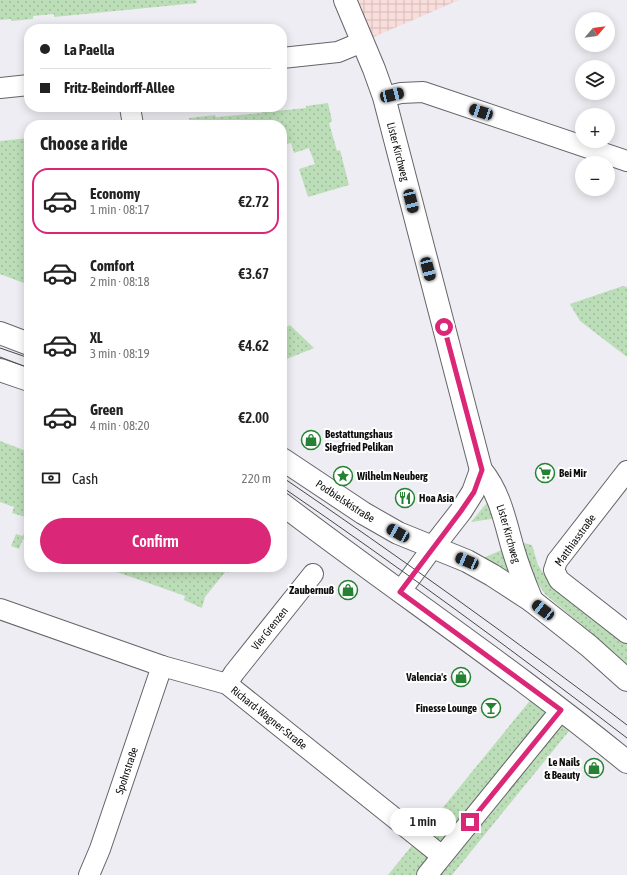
<!DOCTYPE html>
<meta charset="utf-8">
<style>
:root{--surface:#fff;--page:#f6f6f6;--text:#222;--muted:#767676;--line:#e0e0e0;--accent:#db2777}
body{margin:0;font-family:"Asap Condensed",sans-serif;background:var(--page);color:var(--text);height:100vh;display:flex;flex-direction:column;font-size:15px;white-space:nowrap}
*{box-sizing:border-box;margin:0}
p{font-size:13px;color:var(--muted)}
.icon{flex:none;width:22px;height:22px;fill:none;stroke:currentColor;stroke-width:2;stroke-linecap:round;stroke-linejoin:round}
.map{position:relative;flex:1;overflow:hidden}
.side{position:absolute;left:24px;top:120px;width:263px;height:452px;display:flex;flex-direction:column;background:var(--surface);border-radius:16px;box-shadow:0 2px 10px #0003}
.side>*{flex:none}
.guide{position:absolute;left:24px;top:24px;width:263px;height:88px;border-radius:16px;box-shadow:0 2px 10px #0003;display:grid;align-content:center;height:88px;padding:0 16px;background:var(--surface)}
.needle{width:26px;rotate:62deg}
.tools{position:absolute;left:575px;top:12px;display:grid;gap:8px}
.tools a{display:grid;place-items:center;width:40px;height:40px;border-radius:50%;background:var(--surface);box-shadow:0 2px 10px #0003;font-size:20px}
.end{position:absolute;width:18px;height:18px;margin:-9px;border:5px solid #db2777;background:#fff;box-shadow:0 0 0 2px #fff}
.from{border-radius:50%}
.bubble{position:absolute;height:28px;border-radius:14px;background:var(--surface);box-shadow:0 2px 10px #0003;font-size:13px;font-weight:600;line-height:28px;text-align:center}
.car{position:absolute;width:12px;height:24px;margin:-12px -6px;border-radius:5px;box-shadow:0 0 3px 1px #0007;background:linear-gradient(#222 24%,#8ab4d8 0 40%,#222 0 76%,#8ab4d8 0 86%,#222 0)}
.guide b{display:flex;align-items:center;gap:14px;height:38px;font-size:15px}
.guide b+b{border-top:1px solid var(--line)}
.guide i{width:10px;height:10px;background:var(--text)}
ul{padding:0;list-style:none}
li{display:flex;align-items:center;gap:12px;height:66px;margin:0 8px 6px;padding:0 8px;border:2px solid transparent;border-radius:16px}
li div{flex:1}
li b{display:block;font-size:15px}
li em{font-style:normal;font-weight:600}
li.selected{border-color:var(--accent)}
li>.icon{width:36px;height:36px;stroke-width:1.5}
h2{padding:0 16px;font-size:18px;line-height:48px}
.pay{display:flex;align-items:center;gap:10px;height:44px;padding:0 16px;font-size:15px}
.pay p{margin-inline-start:auto}
.primary-button{display:flex;gap:8px;margin-top:auto;padding:8px 16px}
.primary-button a{flex:1;height:46px;border-radius:24px;background:var(--accent);color:#fff;font-size:16px;font-weight:600;line-height:46px;text-align:center}
.map>svg:first-child{display:block}
.industrial{fill:url(#industrial-grid)}
.grass{fill:url(#grass-dots)}
.lines{fill:none;stroke-linecap:round;stroke-linejoin:round}
.minor-casing{stroke:#656569;stroke-width:22}
.tertiary-casing{stroke:#656569;stroke-width:24}
.secondary-casing{stroke:#656569;stroke-width:24}
.minor{stroke:#fff;stroke-width:20}
.tertiary{stroke:#fff;stroke-width:22}
.secondary{stroke:#fff;stroke-width:22}
.tram{stroke:#49494b;stroke-width:1}
.route{stroke:#db2777;stroke-width:5}
.labels{text-anchor:middle;dominant-baseline:central;stroke-width:4;stroke-linejoin:round;paint-order:stroke}
.street-label{font-size:11px;fill:#0c0c0d;stroke:#fff}
.poi-label{font-size:11px;font-weight:bold;fill:#0c0c0d;stroke:#fff;text-anchor:start}
</style>
<div class="map">
<svg width="627" height="875" viewBox="0 0 627 875">
<defs>
<pattern id="industrial-grid" width="8" height="8" patternUnits="userSpaceOnUse"><rect width="8" height="8" fill="#f8ddda"/><path d="M0 4h8M4 0v8" fill="none" stroke="#d3bcba"/></pattern>
<pattern id="grass-dots" width="8" height="8" patternUnits="userSpaceOnUse"><rect width="8" height="8" fill="#bbddb7"/><path d="M2 2h.1M6 6h.1" fill="none" stroke="#a0bc9c" stroke-width="1.8" stroke-linecap="round"/></pattern>
</defs>
<rect width="100%" height="100%" fill="#eeedf3"/>
<polygon class="industrial" points="345,0 459,0 362,42"/>
<g class="grass">
<polygon points="0,0 196,0 197,3 54,17 54,14 33,16 33,19 11,21 11,19 0,20"/>
<polygon points="328,103 332,121 329,123 337,151 340,150 349,185 308,197 299,169 315,164 309,148 294,153 291,143 282,145 282,125 190,125 189,118 215,115 216,117 262,113 261,110 275,108 276,111 306,108 306,106"/>
<polygon points="29,138 29,285 0,274 0,141"/>
<polygon points="623,286 627,287 627,357 580,321 570,304"/>
<polygon points="290,325 314,348 282,361 282,330"/>
<polygon points="0,441 29,452 29,518 12,513 14,507 0,502"/>
<polygon points="488,503 498,518 471,522 485,505"/>
<polygon points="29,521 29,541 23,539 19,549 11,546 16,534 23,536"/>
<polygon points="520,542 532,545 538,565 546,577 627,642 627,667 589,631 545,594 530,572"/>
<polygon points="506,548 510,568 505,572 481,559"/>
<polygon points="103,567 233,567 228,573 226,571 205,597 202,608 184,600 185,596"/>
<polygon points="537,692 582,725 569,731 452,875 388,875"/>
</g>
<g class="lines">
<g class="minor-casing">
<g id="minor">
<polyline points="282,58 338,52 362,42"/>
<polyline points="0,88 29,85"/>
<polyline points="384,97 401,93 423,92 627,161"/>
<polyline points="130,107 133,125"/>
<polyline points="627,471 557,561 554,570 559,580 627,633"/>
<polyline points="400,592 433,547"/>
<path id="s1" d="M0 609 162 666 227 684 442 856"/>
<path id="s2" d="M227 684 234 673 313 574"/>
<path id="s3" d="M89 875 100 849 162 666"/>
<polyline points="427,875 561,710"/>
</g>
</g>
<g class="tertiary-casing">
<g id="tertiary">
<path id="s4" d="M345 0 374 69 384 97 481 470C500 493 505 521 513 549 518 566 525 584 532 601"/>
<polyline points="433,547 461,511 473,492 481,470"/>
</g>
</g>
<g class="secondary-casing">
<g id="secondary">
<polyline points="0,333 29,344"/>
<polyline points="0,370 29,380"/>
<path id="s5" d="M282 459 363 513 398 533 467 561 492 575 532 601 589 646 627 680"/>
<path d="M282 504C396 591 516 671 627 762"/>
</g>
</g>
<use href="#minor" class="minor"/>
<use href="#tertiary" class="tertiary"/>
<use href="#secondary" class="secondary"/>
<g class="tram">
<polyline points="0,348 29,358"/>
<polyline points="0,357 29,368"/>
<path d="M282 477C399 557 514 639 627 725"/>
<path d="M282 487C399 567 514 651 627 738"/>
</g>
</g>
<g class="lines">
<polyline class="route" points="444,327 482,470 474,492 461,511 400,592 561,710 470,822"/>
</g>
<defs>
<g id="shop-ring" transform="scale(1)"><circle r="9.5" fill="#fff" stroke="#258233" stroke-width="1.5"/><path d="M-5-2.5h2.3a2.7 3.5 0 0 1 5.4 0H5L5.5 6h-11ZM-1.5-2.5h3a1.5 2.3 0 0 0-3 0Z" fill="#258233"/></g>
<g id="supermarket-ring" transform="scale(1)"><circle r="9.5" fill="#fff" stroke="#258233" stroke-width="1.5"/><path d="M-6-5.5h2.5l.6 2H6L4.5 2H-2.5L-4.4-4H-6ZM-1.5 3.2a1.3 1.3 0 1 0 .1 0ZM3 3.2a1.3 1.3 0 1 0 .1 0Z" fill="#258233"/></g>
<g id="sight-ring" transform="scale(1)"><circle r="9.5" fill="#fff" stroke="#258233" stroke-width="1.5"/><path d="M0-6L1.8-2.2L6-1.7L2.9 1.2L3.7 5.4L0 3.3L-3.7 5.4L-2.9 1.2L-6-1.7L-1.8-2.2Z" fill="#258233"/></g>
<g id="restaurant-ring" transform="scale(1)"><circle r="9.5" fill="#fff" stroke="#258233" stroke-width="1.5"/><path d="M-5-6h1v4h1v-4h1v4h1v-4h1v5L-1.5 .5V6h-2V.5L-5-1ZM5-6V6H3V1.5H1.5Q1.5-4 5-6Z" fill="#258233"/></g>
<g id="bar-ring" transform="scale(1)"><circle r="9.5" fill="#fff" stroke="#258233" stroke-width="1.5"/><path d="M-6-5H6L.8 .8V4.5H3.5V6h-7V4.5H-.8V.8Z" fill="#258233"/></g>
</defs>
<g fill-rule="evenodd">
<use href="#shop-ring" x="311" y="440"/>
<use href="#supermarket-ring" x="545" y="473"/>
<use href="#sight-ring" x="343" y="476"/>
<use href="#restaurant-ring" x="405" y="498"/>
<use href="#shop-ring" x="348" y="590"/>
<use href="#shop-ring" x="461" y="677"/>
<use href="#bar-ring" x="491" y="708"/>
<use href="#shop-ring" x="594" y="768"/>
</g>
<g class="labels">
<g class="street-label">
<text stroke="none"><textPath href="#s4" startOffset="161">Lister Kirchweg</textPath></text>
<text stroke="none"><textPath href="#s5" startOffset="76">Podbielskistraße</textPath></text>
<text stroke="none"><textPath href="#s4" startOffset="560">Lister Kirchweg</textPath></text>
<text transform="translate(575 540) rotate(-54)">Matthiasstraße</text>
<text stroke="none"><textPath href="#s2" startOffset="70">Vier Grenzen</textPath></text>
<text stroke="none"><textPath href="#s1" startOffset="293">Richard-Wagner-Straße</textPath></text>
<text stroke="none"><textPath href="#s3" startOffset="111">Spohrstraße</textPath></text>
</g>
<g class="poi-label">
<text x="325" y="434">Bestattungshaus<tspan x="325" dy="13">Siegfried Pelikan</tspan></text>
<text x="559" y="473">Bei Mir</text>
<text x="357" y="476">Wilhelm Neuberg</text>
<text x="419" y="498">Hoa Asia</text>
<text x="334" y="590" text-anchor="end">Zaubernuß</text>
<text x="447" y="677" text-anchor="end">Valencia's</text>
<text x="477" y="708" text-anchor="end">Finesse Lounge</text>
<text x="580" y="762" text-anchor="end">Le Nails<tspan x="580" dy="13">&amp; Beauty</tspan></text>
</g>
</g>
</svg>
<div class="tools">
<a><svg class="needle" viewBox="-14 -14 28 28"><path d="M0-13l5 13h-10z" fill="#e53935"/><path d="M0 13l5-13h-10z" fill="#767676"/></svg></a>
<a><svg class="icon" aria-label="layers" viewBox="0 0 24 24"><path d="M12 4l9 5-9 5-9-5zM3 14l9 5 9-5"/></svg></a>
<a>+</a>
<a>−</a>
</div>
<i class="end from" style="left:444px;top:327px"></i>
<i class="end" style="left:470px;top:822px"></i>
<div class="bubble" style="left:390px;top:808px;width:66px">1 min</div>
<i class="car" style="left:392px;top:95px;rotate:77deg"></i>
<i class="car" style="left:481px;top:112px;rotate:288deg"></i>
<i class="car" style="left:411px;top:201px;rotate:166deg"></i>
<i class="car" style="left:428px;top:269px;rotate:165deg"></i>
<i class="car" style="left:398px;top:533px;rotate:299deg"></i>
<i class="car" style="left:467px;top:561px;rotate:293deg"></i>
<i class="car" style="left:543px;top:610px;rotate:308deg"></i>
<div class="guide">
<b><i class="from"></i>La Paella</b>
<b><i></i>Fritz-Beindorff-Allee</b>
</div>
<section class="side">
<h2>Choose a ride</h2>
<ul>
<li class="selected"><svg class="icon" aria-label="car" viewBox="0 0 24 24"><path d="M5 17H2v-5l4-1 3-4h7l3 4 3 1v5h-3M9 17h6M6 11h13"/><circle cx="7" cy="17" r="2"/><circle cx="17" cy="17" r="2"/></svg><div><b>Economy</b><p>1 min · 08:17</p></div><em>€2.72</em></li>
<li><svg class="icon" aria-label="car" viewBox="0 0 24 24"><path d="M5 17H2v-5l4-1 3-4h7l3 4 3 1v5h-3M9 17h6M6 11h13"/><circle cx="7" cy="17" r="2"/><circle cx="17" cy="17" r="2"/></svg><div><b>Comfort</b><p>2 min · 08:18</p></div><em>€3.67</em></li>
<li><svg class="icon" aria-label="car" viewBox="0 0 24 24"><path d="M5 17H2v-5l4-1 3-4h7l3 4 3 1v5h-3M9 17h6M6 11h13"/><circle cx="7" cy="17" r="2"/><circle cx="17" cy="17" r="2"/></svg><div><b>XL</b><p>3 min · 08:19</p></div><em>€4.62</em></li>
<li><svg class="icon" aria-label="car" viewBox="0 0 24 24"><path d="M5 17H2v-5l4-1 3-4h7l3 4 3 1v5h-3M9 17h6M6 11h13"/><circle cx="7" cy="17" r="2"/><circle cx="17" cy="17" r="2"/></svg><div><b>Green</b><p>4 min · 08:20</p></div><em>€2.00</em></li>
</ul>
<div class="pay"><svg class="icon" aria-label="cash" viewBox="0 0 24 24"><path d="M3 7h18v10H3z"/><circle cx="12" cy="12" r="2"/></svg>Cash<p>220 m</p></div>
<div class="primary-button"><a>Confirm</a></div>
</section>
</div>
